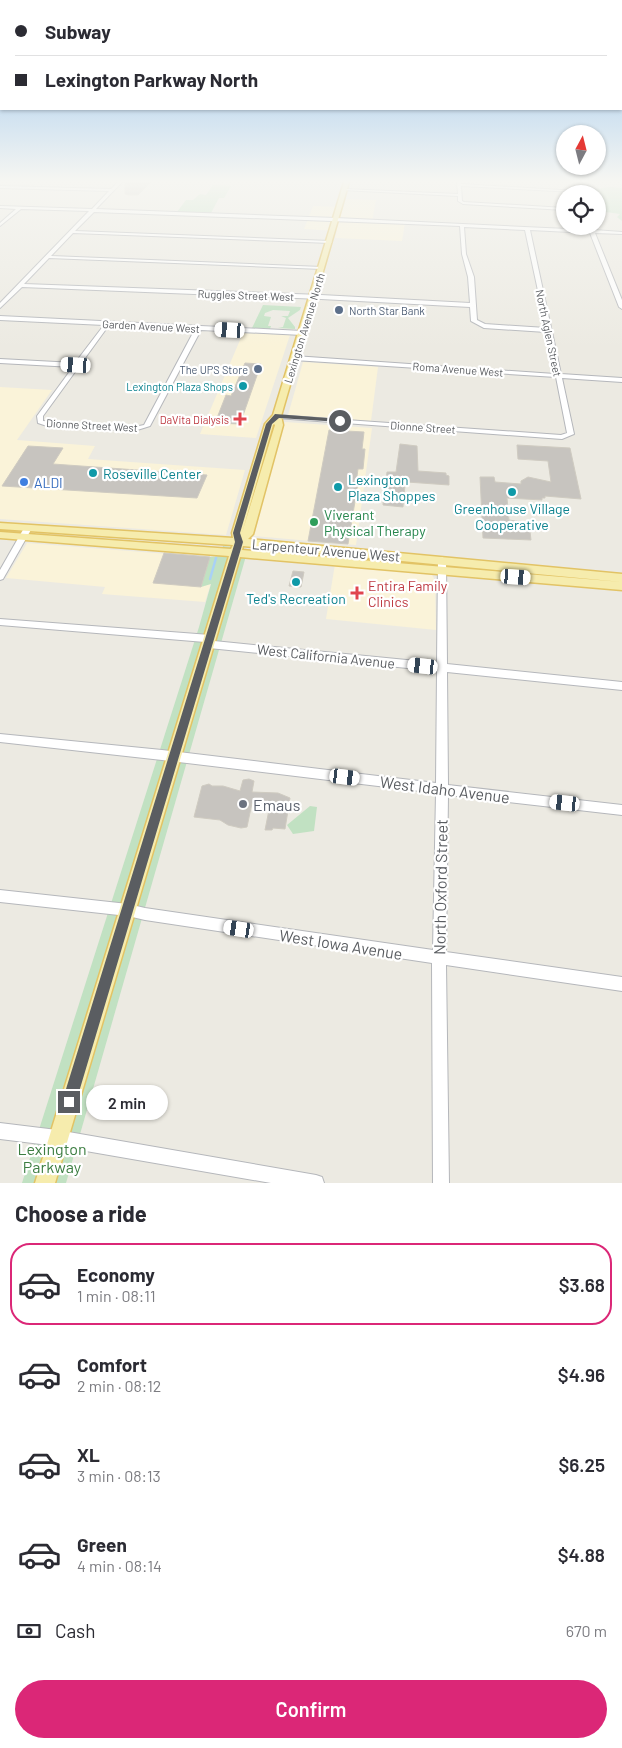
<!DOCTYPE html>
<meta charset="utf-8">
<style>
:root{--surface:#fff;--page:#f2f2f3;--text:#2b2b33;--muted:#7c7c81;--line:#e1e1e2;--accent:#db2777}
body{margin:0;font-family:Barlow,sans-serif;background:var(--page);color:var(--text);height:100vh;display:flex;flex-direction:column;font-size:19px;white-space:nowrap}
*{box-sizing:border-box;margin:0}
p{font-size:16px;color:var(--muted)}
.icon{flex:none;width:28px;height:28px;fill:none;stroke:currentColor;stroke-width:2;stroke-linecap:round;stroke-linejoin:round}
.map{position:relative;height:1183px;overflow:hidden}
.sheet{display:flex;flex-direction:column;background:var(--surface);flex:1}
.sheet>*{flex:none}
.guide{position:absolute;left:0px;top:0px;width:622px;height:110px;box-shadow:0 1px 4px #0004;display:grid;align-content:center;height:110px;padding:0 15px;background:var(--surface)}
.needle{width:32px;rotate:7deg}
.controls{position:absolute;left:556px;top:125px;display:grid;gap:10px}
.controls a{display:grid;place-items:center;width:50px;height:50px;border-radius:50%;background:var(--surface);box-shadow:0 1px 4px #0004;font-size:25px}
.end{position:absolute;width:22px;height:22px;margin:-11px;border:6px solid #5a5d61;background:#fff;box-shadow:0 0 0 2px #fff}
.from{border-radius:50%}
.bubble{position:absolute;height:35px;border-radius:18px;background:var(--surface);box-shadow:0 1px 4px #0004;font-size:16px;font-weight:600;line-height:35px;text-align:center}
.car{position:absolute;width:15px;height:30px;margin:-15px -8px;border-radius:6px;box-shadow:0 0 4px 1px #0007;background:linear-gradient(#fff 24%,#345 0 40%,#fff 0 76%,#345 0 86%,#fff 0)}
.guide b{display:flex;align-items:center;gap:18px;height:48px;font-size:19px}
.guide b+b{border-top:1px solid var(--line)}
.guide i{width:12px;height:12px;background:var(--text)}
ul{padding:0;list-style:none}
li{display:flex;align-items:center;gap:15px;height:82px;margin:0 10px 8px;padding:0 5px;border:2px solid transparent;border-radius:20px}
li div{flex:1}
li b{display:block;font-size:19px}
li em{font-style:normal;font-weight:600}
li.current{border-color:var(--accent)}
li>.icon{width:45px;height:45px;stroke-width:1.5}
h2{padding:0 15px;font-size:22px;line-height:60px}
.pay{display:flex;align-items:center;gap:12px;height:55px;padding:0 15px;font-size:19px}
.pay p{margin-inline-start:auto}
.action{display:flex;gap:10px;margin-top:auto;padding:10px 15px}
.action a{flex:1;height:58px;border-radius:30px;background:var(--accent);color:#fff;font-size:20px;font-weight:600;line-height:58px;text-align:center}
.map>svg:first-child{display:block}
.commercial{fill:#faf3d9}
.green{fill:#c1e1c2}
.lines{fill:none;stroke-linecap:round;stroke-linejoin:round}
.stream{stroke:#a8d1f6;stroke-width:2.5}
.building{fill:#c7c4bf;stroke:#cfcbc1}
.minor-casing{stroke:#b5b7bb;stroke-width:2}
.major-casing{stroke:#e2c365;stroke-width:3}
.minor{fill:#fff;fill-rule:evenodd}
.major{fill:#f6ecad;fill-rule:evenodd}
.route{fill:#5a5d61}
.service-dot{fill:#5c6f8a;stroke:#fff;stroke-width:2}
.culture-dot{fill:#0f9aa8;stroke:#fff;stroke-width:2}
.health-dot{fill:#e0444e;stroke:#fff;stroke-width:2}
.shop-dot{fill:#3f7fe0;stroke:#fff;stroke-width:2}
.leisure-dot{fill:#2e9e5b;stroke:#fff;stroke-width:2}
.worship-dot{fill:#6b7280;stroke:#fff;stroke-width:2}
.labels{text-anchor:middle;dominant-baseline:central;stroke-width:4.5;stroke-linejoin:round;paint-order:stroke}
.far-street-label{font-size:11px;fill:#5a5d61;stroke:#fff}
.far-service-label{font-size:11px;fill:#4e5e75;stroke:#fff;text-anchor:start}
.far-culture-label{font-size:11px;fill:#0d838f;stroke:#fff;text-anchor:end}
.far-health-label{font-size:11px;fill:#be3a42;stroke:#fff;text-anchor:end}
.culture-label{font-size:14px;fill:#0d838f;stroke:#fff;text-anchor:start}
.shop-label{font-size:14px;fill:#366cbe;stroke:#fff;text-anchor:start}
.leisure-label{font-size:14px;fill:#27864d;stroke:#fff;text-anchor:start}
.street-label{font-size:14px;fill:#5a5d61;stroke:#fff}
.health-label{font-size:14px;fill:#be3a42;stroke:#fff;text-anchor:start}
.near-street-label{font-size:16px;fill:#5a5d61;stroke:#fff}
.near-worship-label{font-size:16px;fill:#5b616d;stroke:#fff;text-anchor:start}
.near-park-label{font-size:16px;fill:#3d7e42;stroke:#fff}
</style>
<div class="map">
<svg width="622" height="1183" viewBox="0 0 622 1183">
<rect width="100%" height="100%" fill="#eceae2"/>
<g class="commercial">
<polygon points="346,199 376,200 372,222 405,223 402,241 335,238 337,231 304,229 313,206 344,207"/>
<polygon points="243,333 290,335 256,438 200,434"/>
<polygon points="303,362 378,367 371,421 288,415"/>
<polygon points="0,387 52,390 17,440 95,446 88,459 245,470 226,535 0,519"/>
<polygon points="285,422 372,428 356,545 254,536"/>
<polygon points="27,543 219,558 205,602 102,594 105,587 6,578"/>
<polygon points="335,564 432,575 435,580 436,630 326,619"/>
</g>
<g class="green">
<polygon points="213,185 231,186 224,198 219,198 211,213 177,212 186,200 193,200 200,194 206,195"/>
<polygon points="610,187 622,188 622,221 617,217 620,214 598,211 598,194 578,194 577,191 595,190 596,189"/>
<polygon points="263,305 301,307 300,310 288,318 295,327 295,329 278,328 283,327 286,318 281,316 288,316 290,311 273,310 265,313 264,316 271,317 268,326 271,326 270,329 252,328"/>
<polygon points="223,546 248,549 66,1183 22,1183 199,627 211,584 201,587 210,557 219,556"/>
<polygon points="310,806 317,807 314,831 293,834 287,825"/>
</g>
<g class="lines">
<polyline class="stream" points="210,579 216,558"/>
</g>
<g class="building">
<polygon points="125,182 151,182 138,195 129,195 125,194"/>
<polygon points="245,363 261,364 240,424 215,423 226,395 231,396"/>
<polygon points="329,430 364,432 362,449 365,449 363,469 358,469 356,483 358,483 348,544 308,541"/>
<polygon points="400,444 417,446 418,471 446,473 446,475 449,476 449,485 407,482 407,485 405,485 403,507 383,505 384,480 386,480 387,472 396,472"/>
<polygon points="517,445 570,448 581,499 545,496 545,498 542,498 542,500 507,498 509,520 529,523 531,540 483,538 480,477 494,477 495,482 521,484 521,481 528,477 551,482 548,461 518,459"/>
<polygon points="28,446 63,448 53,464 207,475 197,498 2,486"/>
<polygon points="164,553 210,557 201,587 153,583"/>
<polygon points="293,571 304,572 301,587 289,586"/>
<polygon points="249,779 254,781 252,792 278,793 290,798 285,829 273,828 272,830 265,830 270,805 259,807 252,803 247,827 241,828 228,825 220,820 194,817 202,786 209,784 212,786 223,786 240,791 243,780"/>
</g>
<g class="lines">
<g class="minor-casing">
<g id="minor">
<path d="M118 182H122L96 209 336 218 589 230 588 226H592L594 230 622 232V234L595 233 622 300V309L619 307 590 233 530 230 561 374 622 378V382L562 378 574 434 562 439 277 418 275 417V415L561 435 567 433 556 377 294 360 291 358 294 356 555 374 546 332 484 328 471 321 470 307 321 299 22 287 0 308V303L89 211 21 209 0 226V223L16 209 0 208V206L92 209 109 191 0 188V186L111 189ZM94 212 460 226 462 254 468 277 470 303 321 295 24 284 49 258 322 269 324 268 322 267 51 256 73 233 330 243 332 242 330 241 75 231ZM464 227 525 230 546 328 485 324 477 320 474 277 466 254Z"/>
<polygon points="457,182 461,182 461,184 577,191 575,192 461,186 462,201 464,202 565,208 565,210 463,204 458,201 458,196 342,190 344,189 458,194"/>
<path d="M0 316 302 331 305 333 302 335 201 330 150 426 134 431 47 426 38 423 37 416 73 367 0 363V359L75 363 104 325 0 320ZM109 325 195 329 144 425 134 427 43 421V416Z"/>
<polygon points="28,525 32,528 3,579 0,580 0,570 24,528"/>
<polygon points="442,557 446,560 447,664 622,682 622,690 447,672 448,785 622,805 622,815 448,795 446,952 622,977 622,991 446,965 449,1183 433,1183 432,963 145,920 128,916 0,902 0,890 128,904 145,908 433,950 436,793 162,760 0,742 0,734 162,750 436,783 437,671 209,648 206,647 204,644 205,642 0,625 0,619 210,635 213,637 215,639 214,641 437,663 438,560"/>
<polygon points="0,1123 57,1130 316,1175 322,1177 324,1183 271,1183 57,1146 0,1139"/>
</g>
</g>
<g class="major-casing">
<path id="major" d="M344 182H349L281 416 283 425 253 534 248 539 622 574V582L243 546 242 550 622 582V590L240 557 55 1183H35L229 556 0 538V532L231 549 233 545 0 529V523L233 538 232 533 265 424 273 415ZM274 424 275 425 242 533 273 425Z"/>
</g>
<use href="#minor" class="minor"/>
<use href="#major" class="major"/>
</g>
<linearGradient id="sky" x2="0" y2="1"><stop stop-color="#8ec0ee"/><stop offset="0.52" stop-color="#f6f6f2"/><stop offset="1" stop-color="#f6f6f2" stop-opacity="0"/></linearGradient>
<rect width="622" height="348" fill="url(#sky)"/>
<polygon class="route" points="275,414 340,419 343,421 340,422 279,418 272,424 240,533 243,542 76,1102 74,1107 69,1109 64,1107 62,1102 235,542 233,533 266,424"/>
<g class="service-dot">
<circle cx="339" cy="310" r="5"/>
<circle cx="258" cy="369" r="5"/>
</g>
<g class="culture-dot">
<circle cx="243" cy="386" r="5"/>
<circle cx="93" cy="473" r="5"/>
<circle cx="338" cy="487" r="5"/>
<circle cx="512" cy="492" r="5"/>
<circle cx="296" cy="582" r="5"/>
</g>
<g class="health-dot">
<path d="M237.5 411.5h5v5h5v5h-5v5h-5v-5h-5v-5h5z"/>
<path d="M354.5 585.5h5v5h5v5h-5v5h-5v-5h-5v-5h5z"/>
</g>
<circle class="shop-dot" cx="24" cy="482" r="5"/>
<circle class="leisure-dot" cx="314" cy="522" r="5"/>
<circle class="worship-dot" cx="243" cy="804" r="5"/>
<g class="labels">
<g class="far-street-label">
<text transform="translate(246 295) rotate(2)">Ruggles Street West</text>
<text transform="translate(151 326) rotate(3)">Garden Avenue West</text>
<text transform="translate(304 328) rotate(-73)">Lexington Avenue North</text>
<text transform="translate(549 333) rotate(78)">North Aglen Street</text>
<text transform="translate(458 369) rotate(4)">Roma Avenue West</text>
<text transform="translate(92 425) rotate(3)">Dionne Street West</text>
<text transform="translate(423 427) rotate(4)">Dionne Street</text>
</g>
<g class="far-service-label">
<text x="349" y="310">North Star Bank</text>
<text x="248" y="369" text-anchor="end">The UPS Store</text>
</g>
<g class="far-culture-label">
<text x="233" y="386">Lexington Plaza Shops</text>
</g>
<g class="far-health-label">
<text x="229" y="419">DaVita Dialysis</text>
</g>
<g class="culture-label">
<text x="103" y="473">Roseville Center</text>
<text x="348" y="479">Lexington<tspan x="348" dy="16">Plaza Shoppes</tspan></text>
<text x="512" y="508" text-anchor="middle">Greenhouse Village<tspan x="512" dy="16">Cooperative</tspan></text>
<text x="296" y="598" text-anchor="middle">Ted's Recreation</text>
</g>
<g class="shop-label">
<text x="34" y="482">ALDI</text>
</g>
<g class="leisure-label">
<text x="324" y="514">Viverant<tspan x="324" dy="16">Physical Therapy</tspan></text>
</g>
<g class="street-label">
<text transform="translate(326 550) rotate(5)">Larpenteur Avenue West</text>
<text transform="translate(326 656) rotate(6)">West California Avenue</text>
</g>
<g class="health-label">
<text x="368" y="585">Entira Family<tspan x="368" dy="16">Clinics</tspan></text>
</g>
<g class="near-street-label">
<text transform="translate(445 789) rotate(7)">West Idaho Avenue</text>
<text transform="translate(440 887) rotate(-89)">North Oxford Street</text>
<text transform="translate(341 944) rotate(9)">West Iowa Avenue</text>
</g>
<g class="near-worship-label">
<text x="253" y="804">Emaus</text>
</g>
<g class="near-park-label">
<text x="52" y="1148">Lexington<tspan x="52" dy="18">Parkway</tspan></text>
</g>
</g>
</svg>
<div class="controls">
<a><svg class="needle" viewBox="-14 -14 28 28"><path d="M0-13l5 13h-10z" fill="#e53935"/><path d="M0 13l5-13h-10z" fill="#7c7c81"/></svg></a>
<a><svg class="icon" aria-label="locate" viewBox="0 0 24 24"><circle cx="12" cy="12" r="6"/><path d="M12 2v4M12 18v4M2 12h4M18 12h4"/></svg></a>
</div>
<i class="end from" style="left:340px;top:421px"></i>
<i class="end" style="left:69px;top:1102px"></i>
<div class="bubble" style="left:86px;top:1085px;width:82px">2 min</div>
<i class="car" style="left:230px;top:330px;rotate:273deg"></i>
<i class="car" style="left:76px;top:365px;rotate:273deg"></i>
<i class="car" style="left:516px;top:577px;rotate:94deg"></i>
<i class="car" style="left:423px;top:666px;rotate:276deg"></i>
<i class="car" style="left:345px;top:777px;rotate:97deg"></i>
<i class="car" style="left:565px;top:803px;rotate:276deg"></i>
<i class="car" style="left:239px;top:929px;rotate:279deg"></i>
<div class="guide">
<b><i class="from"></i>Subway</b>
<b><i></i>Lexington Parkway North</b>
</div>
</div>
<section class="sheet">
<h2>Choose a ride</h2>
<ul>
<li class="current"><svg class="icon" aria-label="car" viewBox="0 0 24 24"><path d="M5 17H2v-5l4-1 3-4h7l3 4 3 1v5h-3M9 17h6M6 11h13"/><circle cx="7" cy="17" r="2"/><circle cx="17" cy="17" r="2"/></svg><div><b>Economy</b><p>1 min · 08:11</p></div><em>$3.68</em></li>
<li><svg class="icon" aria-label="car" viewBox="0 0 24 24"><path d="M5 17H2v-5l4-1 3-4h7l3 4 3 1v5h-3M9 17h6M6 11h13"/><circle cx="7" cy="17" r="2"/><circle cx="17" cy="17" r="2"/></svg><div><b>Comfort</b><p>2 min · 08:12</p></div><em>$4.96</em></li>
<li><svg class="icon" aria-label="car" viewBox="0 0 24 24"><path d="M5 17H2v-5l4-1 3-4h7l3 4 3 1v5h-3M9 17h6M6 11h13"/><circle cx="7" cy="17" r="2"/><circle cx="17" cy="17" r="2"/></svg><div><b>XL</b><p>3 min · 08:13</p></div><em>$6.25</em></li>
<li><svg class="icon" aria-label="car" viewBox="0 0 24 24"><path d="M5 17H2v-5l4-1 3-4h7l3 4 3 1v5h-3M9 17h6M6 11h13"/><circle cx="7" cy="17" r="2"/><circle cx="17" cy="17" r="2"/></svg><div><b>Green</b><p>4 min · 08:14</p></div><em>$4.88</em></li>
</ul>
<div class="pay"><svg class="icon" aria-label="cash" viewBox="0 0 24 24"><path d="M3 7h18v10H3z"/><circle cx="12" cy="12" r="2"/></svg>Cash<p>670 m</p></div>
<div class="action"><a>Confirm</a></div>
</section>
